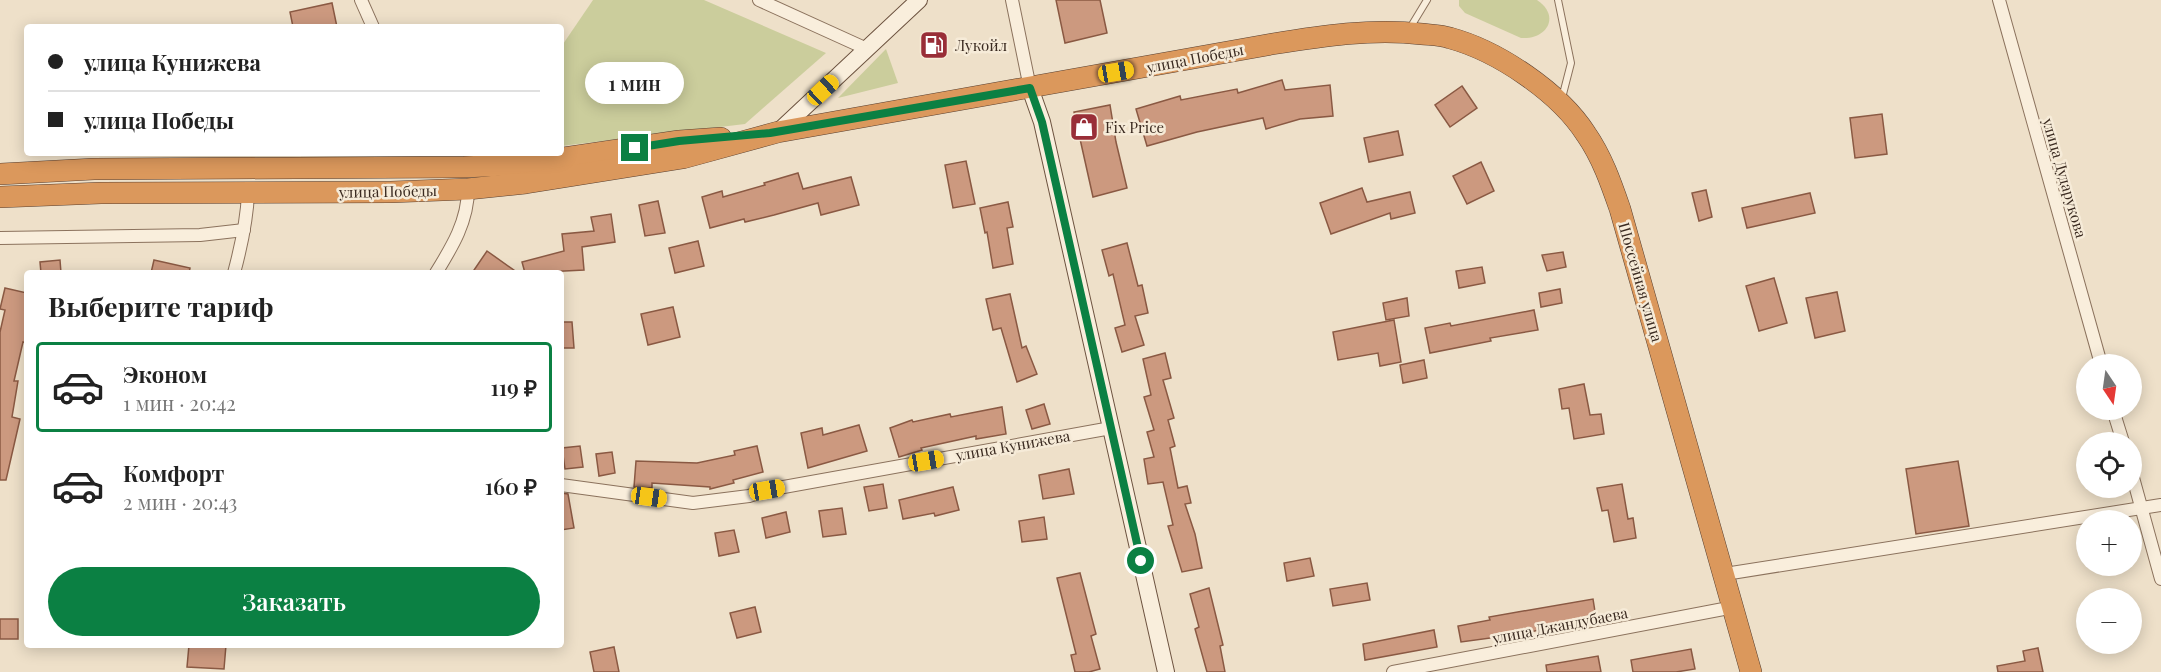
<!DOCTYPE html>
<html lang="ru">
<meta charset="utf-8">
<style>
:root{--surface:#fff;--page:#f6f6f6;--text:#222;--muted:#767676;--line:#e0e0e0;--accent:#0b8043}
body{margin:0;font-family:"Playfair Display",serif;background:var(--page);color:var(--text);height:100vh;display:flex;flex-direction:column;font-size:22px;white-space:nowrap}
*{box-sizing:border-box;margin:0}
p{font-size:20px;color:var(--muted)}
.icon{flex:none;width:33px;height:33px;fill:none;stroke:currentColor;stroke-width:2;stroke-linecap:round;stroke-linejoin:round}
.map{position:relative;flex:1;overflow:hidden}
.panel{position:absolute;left:24px;top:270px;width:540px;height:378px;display:flex;flex-direction:column;background:var(--surface);border-radius:6px;box-shadow:0 3px 15px #0003}
.panel>*{flex:none}
.banner{position:absolute;left:24px;top:24px;width:540px;height:132px;border-radius:6px;box-shadow:0 3px 15px #0003;display:grid;align-content:center;height:132px;padding:0 24px;background:var(--surface)}
.needle{width:39px;rotate:167deg}
.tools{position:absolute;left:2076px;top:354px;display:grid;gap:12px}
.tools a{display:grid;place-items:center;width:66px;height:66px;border-radius:50%;background:var(--surface);box-shadow:0 3px 15px #0003;font-size:30px}
.end{position:absolute;width:27px;height:27px;margin:-14px;border:8px solid #0b8043;background:#fff;box-shadow:0 0 0 3px #fff}
.from{border-radius:50%}
.bubble{position:absolute;height:42px;border-radius:21px;background:var(--surface);box-shadow:0 3px 15px #0003;font-size:20px;font-weight:600;line-height:42px;text-align:center}
.car{position:absolute;width:18px;height:36px;margin:-18px -9px;border-radius:8px;box-shadow:0 0 4px 2px #0007;background:linear-gradient(#f5c518 24%,#345 0 40%,#f5c518 0 76%,#345 0 86%,#f5c518 0)}
.banner b{display:flex;align-items:center;gap:21px;height:57px;font-size:22px}
.banner b+b{border-top:2px solid var(--line)}
.banner i{width:15px;height:15px;background:var(--text)}
ul{padding:0;list-style:none}
li{display:flex;align-items:center;gap:18px;height:90px;margin:0 12px 9px;padding:0 12px;border:3px solid transparent;border-radius:6px}
li div{flex:1}
li b{display:block;font-size:22px}
li em{font-style:normal;font-weight:600}
li.selected{border-color:var(--accent)}
li>.icon{width:54px;height:54px;stroke-width:1.5}
h2{padding:0 24px;font-size:27px;line-height:72px}
.cta{display:flex;gap:12px;margin-top:auto;padding:12px 24px}
.cta a{flex:1;height:69px;border-radius:36px;background:var(--accent);color:#fff;font-size:24px;font-weight:600;line-height:69px;text-align:center}
.map>svg:first-child{display:block}
.green{fill:#cbcd9c}
.building{fill:#cc997f;stroke:#8a5943;stroke-width:1.5}
.lines{fill:none;stroke-linecap:round;stroke-linejoin:round}
.lane-casing{stroke:#8b725d;stroke-width:8}
.street-casing{stroke:#8b725d;stroke-width:14}
.secondary-casing{stroke:#6d5340;stroke-width:18}
.highway-casing{stroke:#594031;stroke-width:22}
.lane{stroke:#f9eedc;stroke-width:6}
.street{stroke:#f9eedc;stroke-width:12}
.secondary{stroke:#f9eedc;stroke-width:16}
.highway{stroke:#db985c;stroke-width:21}
.route{stroke:#0b8043;stroke-width:8}
.labels{text-anchor:middle;dominant-baseline:central;stroke-width:5;stroke-linejoin:round;paint-order:stroke}
.poi-label{font-size:15px;fill:#3b2b21;stroke:#f6ebd8;text-anchor:start}
.street-label{font-size:15px;fill:#3b2b21;stroke:#f6ebd8}
</style>
<div class="map">
<svg width="2161" height="672" viewBox="0 0 2161 672">
<rect width="100%" height="100%" fill="#eee0c9"/>
<g class="green">
<polygon points="593,0 704,0 826,53 745,124 561,146 561,47"/>
<path d="M1459 0H1537C1561 16 1547 40 1521 38L1465 13 1459 6Z"/>
<polygon points="886,49 898,83 838,98"/>
</g>
<g class="building">
<polygon points="1056,0 1100,0 1107,33 1065,43"/>
<polygon points="332,3 337,27 293,27 290,12"/>
<polygon points="1282,80 1285,90 1330,85 1333,116 1300,119 1266,129 1263,118 1197,132 1147,146 1136,109 1180,96 1181,100 1237,89 1238,93"/>
<polygon points="1462,86 1477,108 1450,127 1435,105"/>
<polygon points="1110,105 1116,142 1127,188 1093,197 1074,112"/>
<polygon points="1882,114 1887,154 1855,158 1850,118"/>
<polygon points="1398,131 1403,155 1369,162 1364,138"/>
<polygon points="966,161 975,204 953,208 945,165"/>
<polygon points="1481,162 1494,191 1467,204 1453,176"/>
<polygon points="798,173 803,189 851,177 859,205 821,215 818,203 774,215 745,222 744,219 710,228 702,197 722,191 723,197 765,185 764,183"/>
<polygon points="1362,188 1367,202 1410,192 1415,213 1391,219 1390,213 1331,234 1320,203"/>
<polygon points="1706,190 1712,217 1699,221 1692,193"/>
<polygon points="1810,193 1815,213 1747,228 1742,208"/>
<polygon points="658,201 665,233 645,236 639,205"/>
<polygon points="1008,202 1013,227 1007,228 1013,264 993,268 987,232 985,233 980,208"/>
<polygon points="611,214 615,242 582,247 584,270 525,273 522,262 564,251 562,234 594,231 591,217"/>
<polygon points="698,241 704,266 675,273 669,248"/>
<polygon points="1127,243 1138,286 1142,285 1148,313 1135,316 1144,345 1122,352 1115,328 1125,325 1113,274 1109,276 1102,250"/>
<polygon points="487,251 518,273 472,273"/>
<polygon points="1563,252 1566,267 1547,271 1542,255"/>
<polygon points="60,260 61,273 41,273 40,262"/>
<polygon points="154,260 190,268 189,273 151,273"/>
<polygon points="1482,267 1485,283 1459,288 1456,271"/>
<polygon points="1774,278 1787,323 1759,331 1746,286"/>
<polygon points="5,288 27,293 27,343 23,342 14,381 18,381 12,417 20,419 6,480 0,480 0,332 5,310 0,309"/>
<polygon points="1560,289 1562,303 1541,307 1539,293"/>
<polygon points="1837,292 1845,331 1815,338 1806,298"/>
<polygon points="1010,294 1022,348 1026,346 1037,374 1017,382 1001,328 993,330 986,299"/>
<polygon points="1407,298 1409,316 1386,320 1383,303"/>
<polygon points="673,307 680,337 648,345 641,314"/>
<polygon points="1534,310 1538,330 1490,338 1491,341 1430,353 1425,328 1450,323 1451,326"/>
<polygon points="1394,320 1401,362 1380,366 1378,353 1338,360 1333,332"/>
<polygon points="561,322 572,322 574,348 561,348"/>
<polygon points="1165,353 1171,378 1163,380 1174,418 1168,420 1175,446 1170,448 1178,488 1187,486 1191,503 1185,504 1195,534 1202,568 1182,572 1168,526 1173,525 1163,482 1148,484 1144,459 1154,457 1147,432 1154,430 1144,397 1151,395 1143,359"/>
<polygon points="1424,360 1427,378 1403,383 1400,365"/>
<polygon points="1584,384 1590,415 1601,414 1604,434 1574,439 1569,408 1562,409 1559,389"/>
<polygon points="1044,404 1050,424 1032,429 1026,410"/>
<polygon points="1002,407 1006,434 976,439 976,436 921,448 922,450 899,457 890,428 912,420 913,422 950,414 951,417"/>
<polygon points="859,425 867,451 808,468 801,433 822,428 823,435"/>
<polygon points="580,446 583,467 565,469 562,448"/>
<polygon points="757,446 763,472 733,480 734,483 710,489 710,487 652,483 652,488 634,487 636,461 697,463 735,455 734,451"/>
<polygon points="612,452 615,473 599,476 596,454"/>
<polygon points="1958,461 1969,526 1916,534 1906,469"/>
<polygon points="1069,469 1074,494 1043,499 1039,475"/>
<polygon points="883,484 887,508 869,511 864,487"/>
<polygon points="1622,484 1628,519 1633,518 1636,538 1614,542 1608,510 1602,511 1597,488"/>
<polygon points="953,487 959,510 935,516 934,513 903,519 899,500"/>
<polygon points="561,493 568,494 574,528 561,530"/>
<polygon points="842,508 846,534 823,537 819,511"/>
<polygon points="786,512 790,532 766,538 762,518"/>
<polygon points="1044,517 1047,539 1022,542 1019,521"/>
<polygon points="734,530 739,552 719,556 715,533"/>
<polygon points="1310,558 1314,576 1287,581 1284,563"/>
<polygon points="1080,573 1096,634 1091,636 1100,669 1089,672 1075,672 1071,655 1076,654 1057,578"/>
<polygon points="1367,583 1370,600 1333,606 1330,589"/>
<polygon points="1209,588 1223,645 1220,646 1225,672 1207,672 1195,629 1199,627 1190,594"/>
<polygon points="1593,599 1596,618 1520,634 1461,642 1458,626 1490,620 1489,617"/>
<polygon points="755,607 761,632 737,638 730,613"/>
<rect x="0" y="619" width="18" height="20"/>
<polygon points="1434,630 1437,647 1365,660 1363,644"/>
<polygon points="189,645 226,645 224,669 187,667"/>
<polygon points="614,647 619,672 594,672 590,652"/>
<polygon points="2038,648 2043,672 1998,672 1997,666 2025,661 2023,651"/>
<polygon points="1691,649 1695,669 1676,672 1633,672 1631,660"/>
<polygon points="1598,656 1601,672 1547,672 1546,665"/>
</g>
<g class="lines">
<g class="lane-casing">
<g id="lane">
<polyline points="1558,0 1571,63 1562,98"/>
<polyline points="1410,28 1427,0"/>
</g>
</g>
<g class="street-casing">
<g id="street">
<polyline points="361,0 373,27"/>
<polyline points="759,0 867,49"/>
<polyline points="1012,0 1030,88"/>
<polyline points="1999,0 2101,364"/>
<polyline points="0,238 200,235 244,230"/>
<path d="M234 273C241 247 247 220 248 193"/>
<path d="M436 273C452 247 468 221 468 189"/>
<polyline points="2113,410 2123,442"/>
<polyline points="2132,474 2161,579"/>
<polyline points="561,485 693,503 749,496 767,490 1111,428"/>
<polyline points="1725,574 2161,505"/>
<polyline points="1393,672 1734,607"/>
</g>
</g>
<g class="secondary-casing">
<g id="secondary">
<polyline points="1030,88 1042,122 1166,672"/>
<polyline points="778,132 919,0"/>
</g>
</g>
<g class="highway-casing">
<g id="highway">
<polyline points="0,174 94,169 464,167 523,164 679,141 721,138"/>
<path d="M0 197 101 193 391 192 468 189 526 183 683 158 778 132 1272 44C1322 36 1372 28 1422 34 1431 35 1441 35 1450 38 1498 51 1559 92 1586 134 1602 157 1611 183 1620 209L1751 672"/>
</g>
</g>
<use href="#lane" class="lane"/>
<use href="#street" class="street"/>
<use href="#secondary" class="secondary"/>
<use href="#highway" class="highway"/>
</g>
<g class="lines">
<polyline class="route" points="635,148 679,141 770,133 1030,88 1042,122 1141,561"/>
</g>
<defs>
<g id="fuel-square" transform="scale(1.5)"><rect x="-9" y="-9" width="18" height="18" rx="4" fill="#992e38" stroke="#f6ebd8"/><path d="M-5.5-6h7V0h2V4h1.3V-2.5L3-4.5l.8-.8L6-3V5H2.5V1h-1V6h-7ZM-4.2-4.7v3.2H.2V-4.7Z" fill="#fff"/></g>
<g id="shop-square" transform="scale(1.5)"><rect x="-9" y="-9" width="18" height="18" rx="4" fill="#992e38" stroke="#f6ebd8"/><path d="M-5-2.5h2.3a2.7 3.5 0 0 1 5.4 0H5L5.5 6h-11ZM-1.5-2.5h3a1.5 2.3 0 0 0-3 0Z" fill="#fff"/></g>
</defs>
<g fill-rule="evenodd">
<use href="#fuel-square" x="934" y="45"/>
<use href="#shop-square" x="1084" y="127"/>
</g>
<g class="labels">
<g class="poi-label">
<text x="955" y="45">Лукойл</text>
<text x="1105" y="127">Fix Price</text>
</g>
<g class="street-label">
<text transform="translate(1195 58) rotate(-11)">улица Победы</text>
<text transform="translate(2065 178) rotate(74)">улица Дударукова</text>
<text transform="translate(388 191) rotate(-1)">улица Победы</text>
<text transform="translate(1641 282) rotate(74)">Шоссейная улица</text>
<text transform="translate(1013 445) rotate(-10)">улица Кунижева</text>
<text transform="translate(1560 625) rotate(-11)">улица Джандубаева</text>
</g>
</g>
</svg>
<div class="tools">
<a><svg class="needle" viewBox="-14 -14 28 28"><path d="M0-13l5 13h-10z" fill="#e53935"/><path d="M0 13l5-13h-10z" fill="#767676"/></svg></a>
<a><svg class="icon" aria-label="locate" viewBox="0 0 24 24"><circle cx="12" cy="12" r="6"/><path d="M12 2v4M12 18v4M2 12h4M18 12h4"/></svg></a>
<a>+</a>
<a>−</a>
</div>
<i class="end from" style="left:1141px;top:561px"></i>
<i class="end" style="left:635px;top:148px"></i>
<div class="bubble" style="left:585px;top:62px;width:99px">1 мин</div>
<i class="car" style="left:1116px;top:72px;rotate:80deg"></i>
<i class="car" style="left:823px;top:90px;rotate:47deg"></i>
<i class="car" style="left:926px;top:461px;rotate:80deg"></i>
<i class="car" style="left:767px;top:490px;rotate:80deg"></i>
<i class="car" style="left:649px;top:497px;rotate:98deg"></i>
<div class="banner">
<b><i class="from"></i>улица Кунижева</b>
<b><i></i>улица Победы</b>
</div>
<section class="panel">
<h2>Выберите тариф</h2>
<ul>
<li class="selected"><svg class="icon" aria-label="car" viewBox="0 0 24 24"><path d="M5 17H2v-5l4-1 3-4h7l3 4 3 1v5h-3M9 17h6M6 11h13"/><circle cx="7" cy="17" r="2"/><circle cx="17" cy="17" r="2"/></svg><div><b>Эконом</b><p>1 мин · 20:42</p></div><em>119 ₽</em></li>
<li><svg class="icon" aria-label="car" viewBox="0 0 24 24"><path d="M5 17H2v-5l4-1 3-4h7l3 4 3 1v5h-3M9 17h6M6 11h13"/><circle cx="7" cy="17" r="2"/><circle cx="17" cy="17" r="2"/></svg><div><b>Комфорт</b><p>2 мин · 20:43</p></div><em>160 ₽</em></li>
</ul>
<div class="cta"><a>Заказать</a></div>
</section>
</div>
